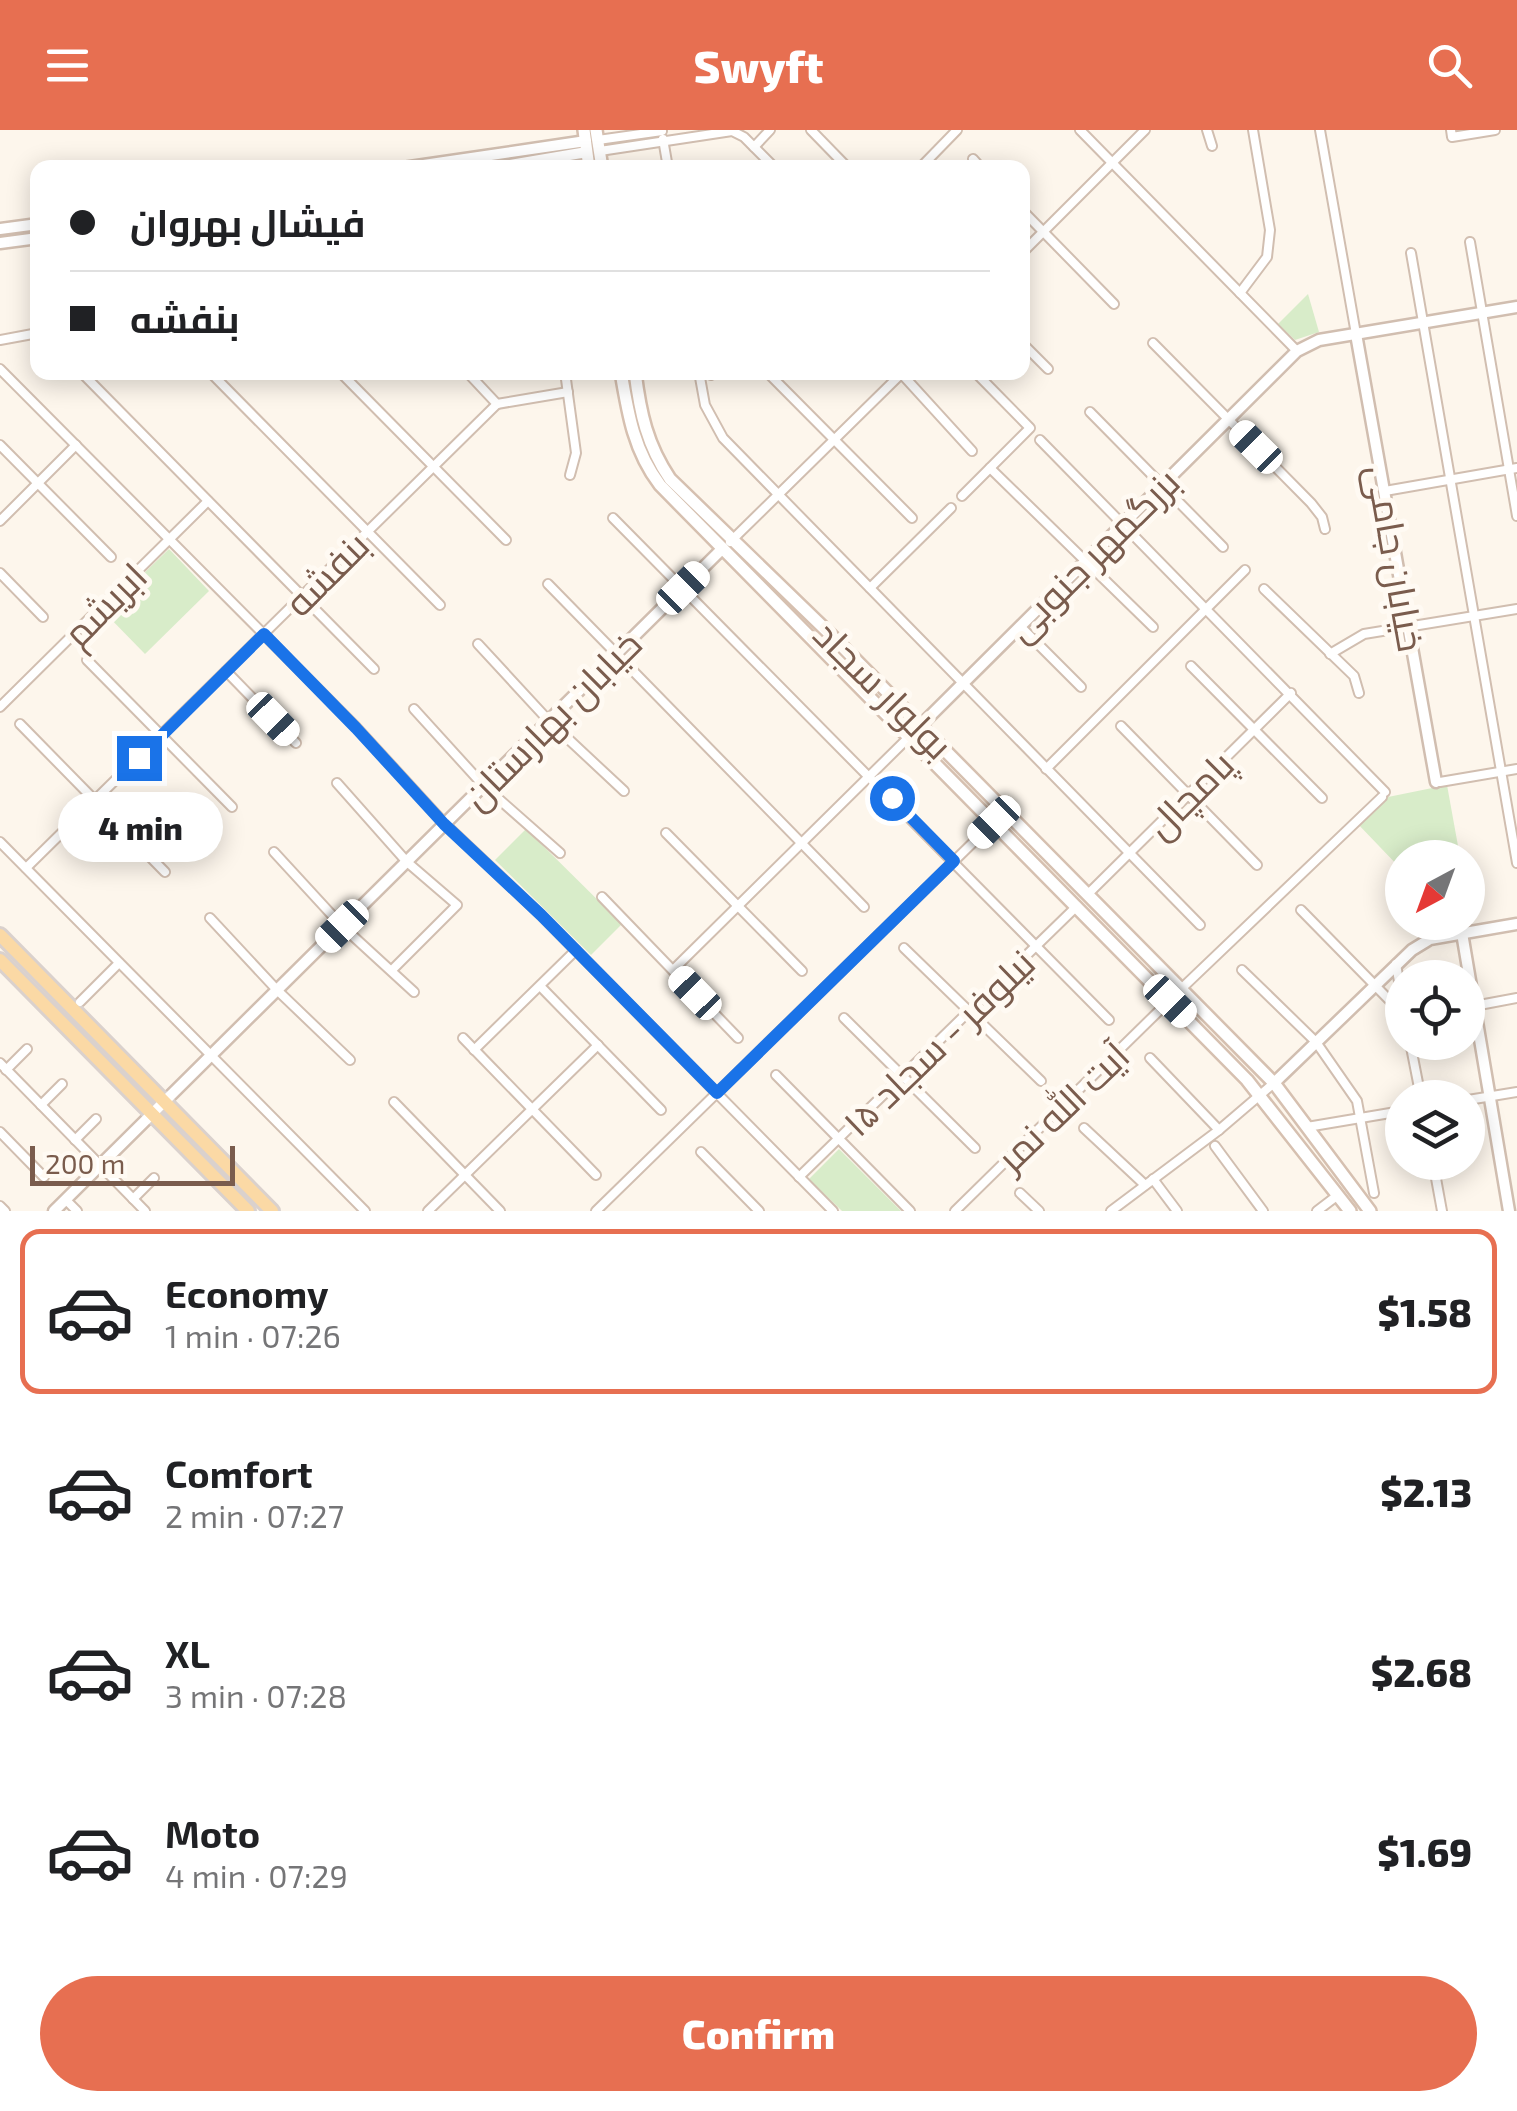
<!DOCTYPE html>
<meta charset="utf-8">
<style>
:root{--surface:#fff;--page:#f6f6f6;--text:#202124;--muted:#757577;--line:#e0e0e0;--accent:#e76f51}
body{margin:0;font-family:"Exo 2",Cairo,sans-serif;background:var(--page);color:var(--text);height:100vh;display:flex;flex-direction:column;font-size:38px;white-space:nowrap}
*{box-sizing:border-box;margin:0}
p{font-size:32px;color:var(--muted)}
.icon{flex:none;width:55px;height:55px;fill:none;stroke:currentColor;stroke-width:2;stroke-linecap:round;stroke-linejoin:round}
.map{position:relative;height:1081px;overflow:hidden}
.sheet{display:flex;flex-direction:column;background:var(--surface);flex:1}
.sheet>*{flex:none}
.guide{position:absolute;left:30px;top:30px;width:1000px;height:220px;border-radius:20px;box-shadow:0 5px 25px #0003;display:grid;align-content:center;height:220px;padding:0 40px;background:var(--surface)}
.needle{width:65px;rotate:221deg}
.fabs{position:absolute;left:1385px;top:710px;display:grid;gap:20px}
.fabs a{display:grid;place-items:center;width:100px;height:100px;border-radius:50%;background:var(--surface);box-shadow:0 5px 25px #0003;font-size:50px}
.scale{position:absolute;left:30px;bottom:25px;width:205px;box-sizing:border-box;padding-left:10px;border:5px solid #7a5c4d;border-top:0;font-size:28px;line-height:35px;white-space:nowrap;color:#7a5c4d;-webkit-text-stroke:8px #fffaf3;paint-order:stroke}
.end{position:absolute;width:45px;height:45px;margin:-22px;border:12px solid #1a73e8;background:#fff;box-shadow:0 0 0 5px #fff}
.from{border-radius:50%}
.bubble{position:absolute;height:70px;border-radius:35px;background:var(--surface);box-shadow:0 5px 25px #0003;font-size:32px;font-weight:800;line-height:70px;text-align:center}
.car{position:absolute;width:30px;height:60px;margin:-30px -15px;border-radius:12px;box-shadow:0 0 8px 2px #0007;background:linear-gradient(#fff 24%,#345 0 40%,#fff 0 76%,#345 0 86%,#fff 0)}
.guide b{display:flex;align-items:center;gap:35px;height:95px;font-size:38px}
.guide b+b{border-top:2px solid var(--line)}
.guide i{width:25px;height:25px;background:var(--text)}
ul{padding:18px 0 0;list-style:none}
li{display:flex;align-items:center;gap:30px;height:165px;margin:0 20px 15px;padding:0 20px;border:5px solid transparent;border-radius:20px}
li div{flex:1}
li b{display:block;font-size:38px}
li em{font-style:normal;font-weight:800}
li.on{border-color:var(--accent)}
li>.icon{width:90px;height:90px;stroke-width:1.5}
.action{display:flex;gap:20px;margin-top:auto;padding:20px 40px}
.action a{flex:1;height:115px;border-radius:60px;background:var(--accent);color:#fff;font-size:40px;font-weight:800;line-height:115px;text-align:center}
header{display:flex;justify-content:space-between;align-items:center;height:130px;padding:0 40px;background:var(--accent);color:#fff;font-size:45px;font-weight:800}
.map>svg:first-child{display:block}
.green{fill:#d8ecc9}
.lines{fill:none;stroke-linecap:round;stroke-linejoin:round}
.minor-casing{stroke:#d1beb0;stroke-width:12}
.tertiary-casing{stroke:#d1beb0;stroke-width:15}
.secondary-casing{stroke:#d6c0b0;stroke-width:16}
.primary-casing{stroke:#dad1cd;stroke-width:18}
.minor{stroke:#fff;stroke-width:8}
.tertiary{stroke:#fff;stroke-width:10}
.secondary{stroke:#fff;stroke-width:11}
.primary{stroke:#fbd9a5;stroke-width:12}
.route{stroke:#1a73e8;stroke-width:12}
.labels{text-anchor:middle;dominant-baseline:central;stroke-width:10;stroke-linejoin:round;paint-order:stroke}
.street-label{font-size:38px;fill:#7a5c4d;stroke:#fffaf3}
</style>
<header><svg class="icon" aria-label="menu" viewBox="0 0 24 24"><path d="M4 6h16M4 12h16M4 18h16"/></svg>Swyft<svg class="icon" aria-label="search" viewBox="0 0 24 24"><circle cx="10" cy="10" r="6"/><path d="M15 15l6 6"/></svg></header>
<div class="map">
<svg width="1517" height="1081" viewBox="0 0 1517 1081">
<rect width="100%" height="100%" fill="#fdf6ec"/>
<g class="green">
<polygon points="1308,164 1319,202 1295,210 1278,194"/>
<polygon points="169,419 209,461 145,524 104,482"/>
<polygon points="1447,655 1460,727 1402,728 1402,740 1356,692 1388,667"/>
<polygon points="526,699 622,794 591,825 495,730"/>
<polygon points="839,1019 901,1081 842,1081 809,1049"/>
</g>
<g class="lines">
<g class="minor-casing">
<g id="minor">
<polyline points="811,0 848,38"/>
<polyline points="1080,0 1297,221"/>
<polyline points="1207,0 1212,16"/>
<polyline points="1320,0 1356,204"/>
<polyline points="1451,0 1452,7 1495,0"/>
<polyline points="663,9 668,38"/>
<polyline points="598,10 662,1"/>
<polyline points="754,17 770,0"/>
<polyline points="600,21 732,1 744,7 775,38"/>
<polyline points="973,29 981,38"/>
<polyline points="920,38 957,0"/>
<polyline points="1022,80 1114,174"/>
<polyline points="1470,112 1517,386"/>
<polyline points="1022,123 1145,0"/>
<polyline points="1411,123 1517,733"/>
<polyline points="1240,163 1267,127 1270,100 1253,0"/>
<polyline points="0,210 38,203"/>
<polyline points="1022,213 1048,239"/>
<polyline points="1153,213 1311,373 1322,387 1325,399"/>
<polyline points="0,239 356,597 445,694 541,785 833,1081"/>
<polyline points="81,242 374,539"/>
<polyline points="210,242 440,475"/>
<polyline points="340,242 506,410"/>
<polyline points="467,242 497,274"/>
<polyline points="565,242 576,323 570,345"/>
<polyline points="699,242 705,275 723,308 1200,795"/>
<polyline points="767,242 912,388"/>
<polyline points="900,242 972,321"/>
<polyline points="711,245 713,242"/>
<polyline points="497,274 568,262"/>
<polyline points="1090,282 1223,417"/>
<polyline points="1040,310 1385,662"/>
<polyline points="0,315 111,427"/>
<polyline points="990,338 1153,497"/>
<polyline points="1385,361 1517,338"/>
<polyline points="962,366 1030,298 975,242"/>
<polyline points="613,388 1109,890"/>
<polyline points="0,391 76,315"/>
<polyline points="730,412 901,244"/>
<polyline points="0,443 43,487"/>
<polyline points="548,454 864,777"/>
<polyline points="870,458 951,378"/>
<polyline points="1264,459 1354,546 1359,563"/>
<polyline points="1020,496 1081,557"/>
<polyline points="478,514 549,591 624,661"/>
<polyline points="1330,524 1364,504 1517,479"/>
<polyline points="87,530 232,677"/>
<polyline points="1191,536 1322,668"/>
<polyline points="226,541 296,613"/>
<polyline points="0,577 208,371"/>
<polyline points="414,579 484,656 560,723"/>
<polyline points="20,594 165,742"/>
<polyline points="1121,596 1257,735"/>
<polyline points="1046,639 1245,440"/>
<polyline points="1440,652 1517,639"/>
<polyline points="337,653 407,732 457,775 392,840"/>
<polyline points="666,703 802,841"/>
<polyline points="0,712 365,1081"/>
<polyline points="274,722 342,796 414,862"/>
<polyline points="26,738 497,274"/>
<polyline points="1087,765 1291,563"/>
<polyline points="602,767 738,908"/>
<polyline points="1301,780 1402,883"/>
<polyline points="210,788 277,860 350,930"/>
<polyline points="904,818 1041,951"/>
<polyline points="1396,834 1402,869"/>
<polyline points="673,840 910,606"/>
<polyline points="1242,840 1316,912 1357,971 1374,1063"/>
<polyline points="540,856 661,980"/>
<polyline points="1180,860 1382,667"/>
<polyline points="80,872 119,833"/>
<polyline points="1474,876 1517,868"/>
<polyline points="844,888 975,1018"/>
<polyline points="463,908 596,1045"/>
<polyline points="1410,912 1421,968"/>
<polyline points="474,920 576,820"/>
<polyline points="1150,928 1219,1000"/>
<polyline points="0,933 145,1081"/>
<polyline points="6,940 27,919"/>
<polyline points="776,945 910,1081"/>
<polyline points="1468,970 1517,962"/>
<polyline points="394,972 500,1081"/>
<polyline points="41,975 62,954"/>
<polyline points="1307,997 1402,981"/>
<polyline points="1084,998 1145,1055"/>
<polyline points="0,1002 44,1047"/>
<polyline points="75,1010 96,989"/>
<polyline points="1215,1016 1263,1081"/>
<polyline points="701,1022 759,1081"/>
<polyline points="1433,1032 1442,1081"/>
<polyline points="799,1047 1077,776"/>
<polyline points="1153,1049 1177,1081"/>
<polyline points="1020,1063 1039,1081"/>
<polyline points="133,1069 154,1048"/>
<polyline points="66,1070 77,1081"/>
<polyline points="0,1076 5,1081"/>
<polyline points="428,1081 598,915"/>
<polyline points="596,1081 994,692"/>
<polyline points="955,1081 1169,871"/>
<polyline points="1111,1081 1219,1000 1274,953"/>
<polyline points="1317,1081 1338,1065"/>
</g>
</g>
<g class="tertiary-casing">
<g id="tertiary">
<polyline points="403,38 586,11"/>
<polyline points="492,38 587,22"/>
<polyline points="0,99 38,94"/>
<polyline points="0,113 38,108"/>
<polyline points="1356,204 1436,652"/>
<polyline points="910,606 1297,221 1319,210 1517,177"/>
<polyline points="1462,803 1509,1081"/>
<polyline points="1274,953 1412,820 1430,809 1517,794"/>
<polyline points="54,1081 723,418"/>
</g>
</g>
<g class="secondary-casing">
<g id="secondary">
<polyline points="584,0 589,38"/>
<polyline points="596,0 602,38"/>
<path d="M621 242C628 284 634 321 660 355L1247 950 1350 1081"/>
<path d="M635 242C640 283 647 315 670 349L828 502 1274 953 1370 1081"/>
</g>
</g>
<g class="primary-casing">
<g id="primary">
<polyline points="0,805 272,1081"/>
<polyline points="0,830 248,1081"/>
</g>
</g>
<use href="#minor" class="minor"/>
<use href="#tertiary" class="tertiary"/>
<use href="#secondary" class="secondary"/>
<use href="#primary" class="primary"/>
</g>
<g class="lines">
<polyline class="route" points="139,628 264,504 356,598 444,694 541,785 717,963 954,731 892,668"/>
</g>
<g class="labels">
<g class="street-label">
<text transform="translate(1092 424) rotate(-45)">بزرگمهر جنوبی</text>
<text transform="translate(1397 428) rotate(80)">خیابان جامی</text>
<text transform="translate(326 443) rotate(-45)">بنفشه</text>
<text transform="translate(104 474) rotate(-45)">ابریشم</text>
<text transform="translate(884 559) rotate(45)">بولوار سجاد</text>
<text transform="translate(551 589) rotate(-45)">خیابان بهارستان</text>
<text transform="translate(1189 664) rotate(-45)">پامچال</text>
<text transform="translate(938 912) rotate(-44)">نیلوفر - سجاد ۱۵</text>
<text transform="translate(1062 976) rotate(-44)">آیت الله نمر</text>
</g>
</g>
</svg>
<div class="fabs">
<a><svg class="needle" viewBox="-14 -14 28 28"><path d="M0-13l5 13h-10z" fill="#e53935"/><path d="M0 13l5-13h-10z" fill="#757577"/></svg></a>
<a><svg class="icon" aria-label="locate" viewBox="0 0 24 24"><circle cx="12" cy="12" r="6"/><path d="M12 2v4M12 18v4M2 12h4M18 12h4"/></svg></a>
<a><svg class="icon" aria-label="layers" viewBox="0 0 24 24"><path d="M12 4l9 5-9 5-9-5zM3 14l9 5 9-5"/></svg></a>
</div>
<div class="scale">200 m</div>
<i class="end from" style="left:892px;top:668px"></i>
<i class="end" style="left:139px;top:628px"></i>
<div class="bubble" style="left:58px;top:662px;width:165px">4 min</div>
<i class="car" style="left:1256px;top:317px;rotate:315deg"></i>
<i class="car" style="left:683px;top:458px;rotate:45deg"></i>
<i class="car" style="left:273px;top:589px;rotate:136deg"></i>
<i class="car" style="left:994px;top:692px;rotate:225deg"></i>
<i class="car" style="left:342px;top:796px;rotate:225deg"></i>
<i class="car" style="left:695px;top:863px;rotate:316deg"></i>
<i class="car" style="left:1170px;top:871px;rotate:135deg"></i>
<div class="guide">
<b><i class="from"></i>فیشال بهروان</b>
<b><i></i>بنفشه</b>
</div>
</div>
<section class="sheet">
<ul>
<li class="on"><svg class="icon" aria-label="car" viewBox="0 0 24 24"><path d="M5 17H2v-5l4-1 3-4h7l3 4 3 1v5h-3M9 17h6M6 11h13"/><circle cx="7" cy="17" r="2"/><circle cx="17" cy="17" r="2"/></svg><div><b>Economy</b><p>1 min · 07:26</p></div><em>$1.58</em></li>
<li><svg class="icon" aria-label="car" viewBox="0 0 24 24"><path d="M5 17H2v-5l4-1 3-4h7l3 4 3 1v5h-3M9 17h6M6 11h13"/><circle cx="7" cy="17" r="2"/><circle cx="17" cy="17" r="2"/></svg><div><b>Comfort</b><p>2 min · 07:27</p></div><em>$2.13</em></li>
<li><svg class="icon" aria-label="car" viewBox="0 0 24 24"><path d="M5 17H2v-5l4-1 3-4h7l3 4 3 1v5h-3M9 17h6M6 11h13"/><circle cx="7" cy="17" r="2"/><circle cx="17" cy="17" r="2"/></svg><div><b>XL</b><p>3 min · 07:28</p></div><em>$2.68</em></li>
<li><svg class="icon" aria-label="car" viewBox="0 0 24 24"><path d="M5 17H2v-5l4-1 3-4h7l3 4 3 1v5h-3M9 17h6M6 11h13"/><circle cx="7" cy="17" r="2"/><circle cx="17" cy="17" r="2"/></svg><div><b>Moto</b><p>4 min · 07:29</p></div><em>$1.69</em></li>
</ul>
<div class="action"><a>Confirm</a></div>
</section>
